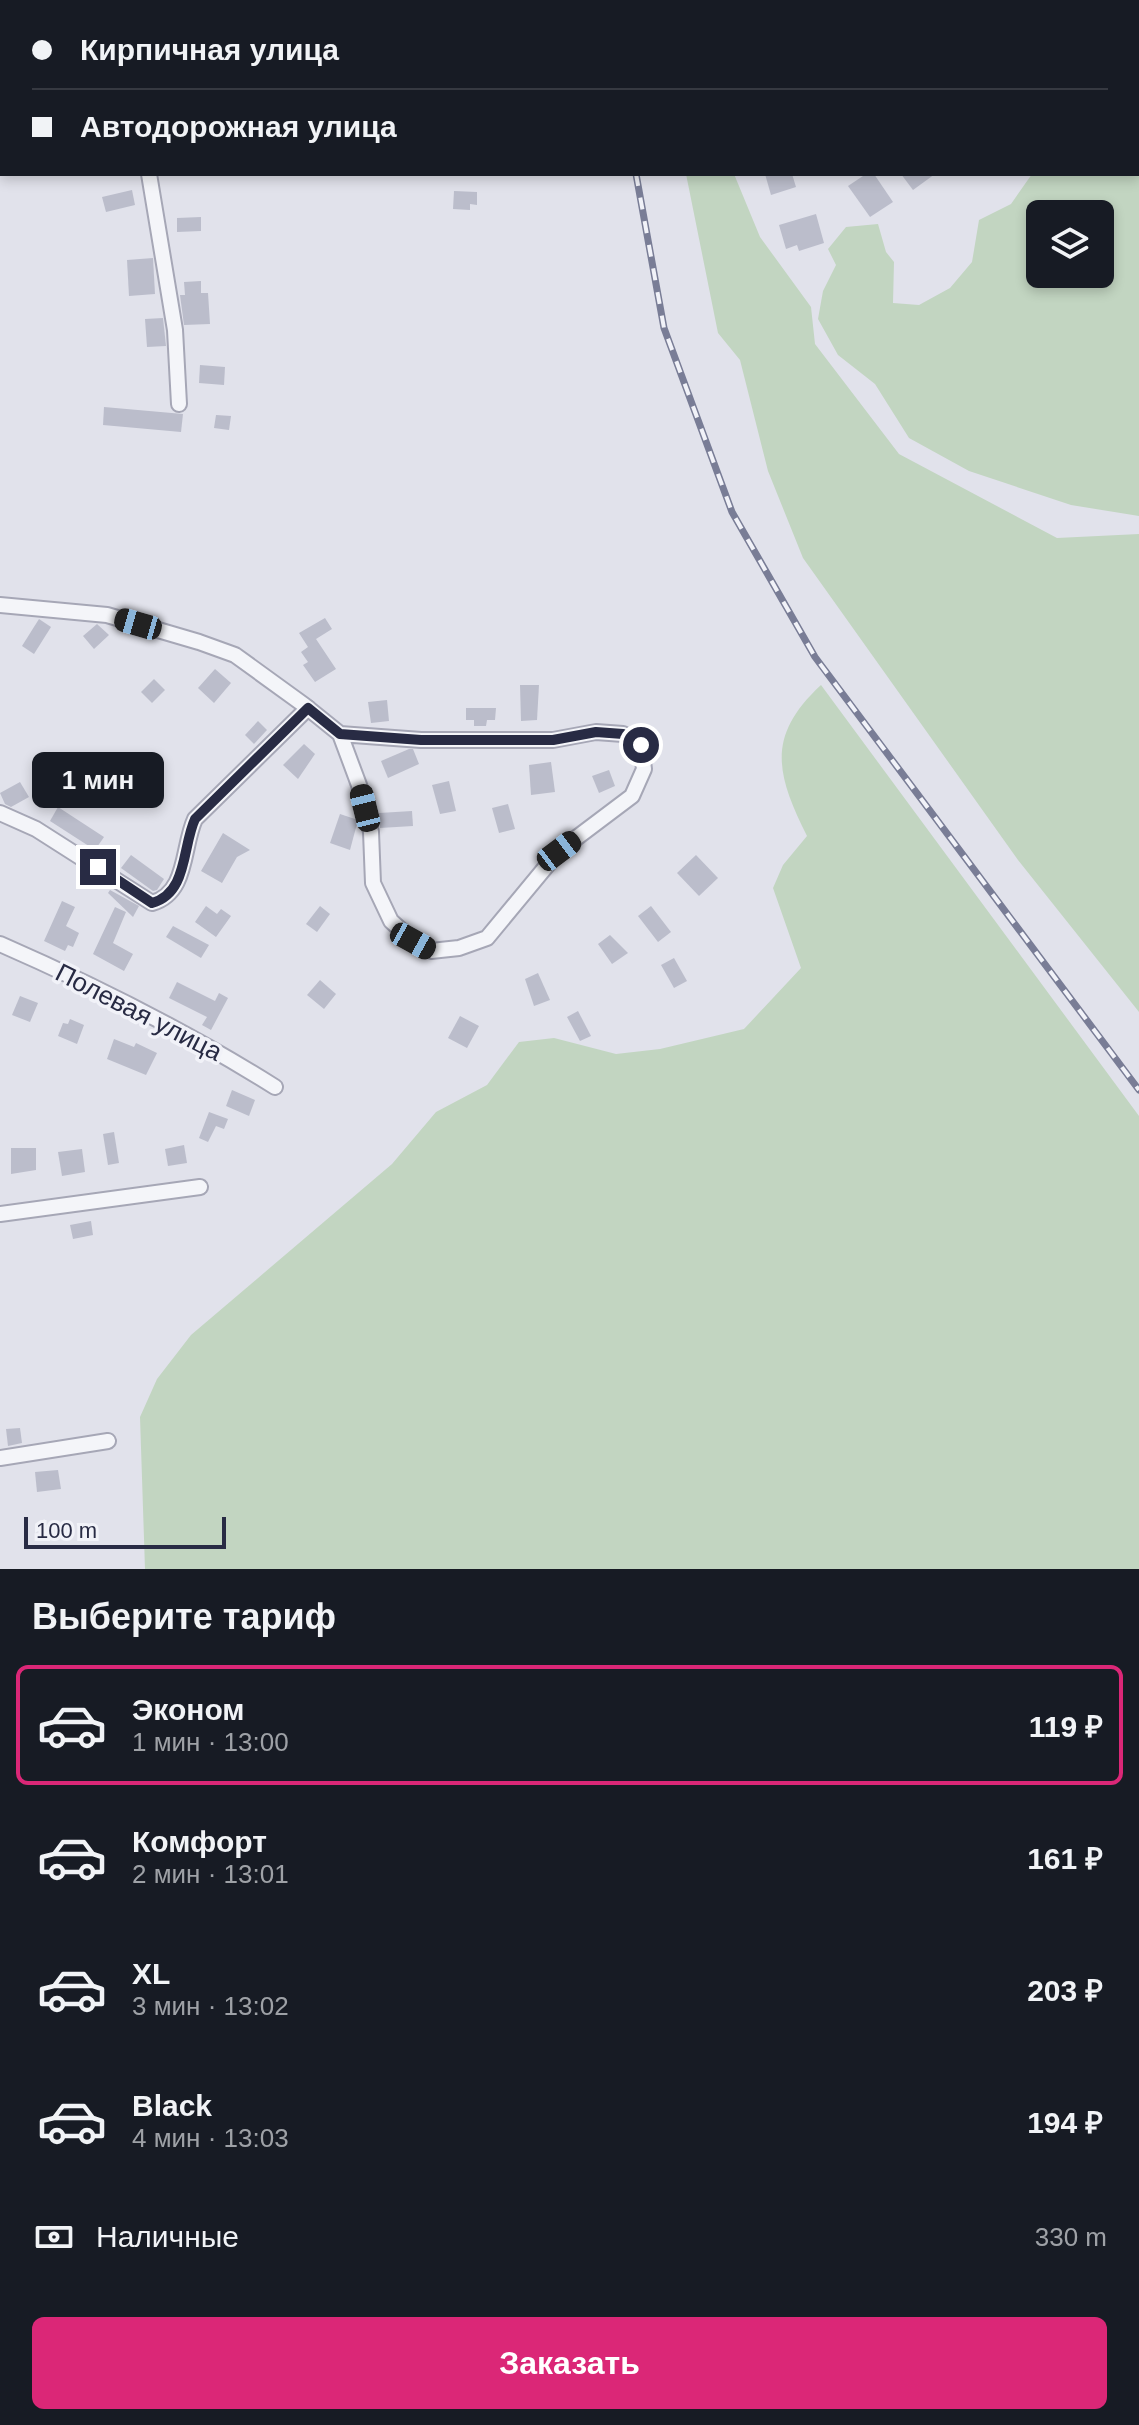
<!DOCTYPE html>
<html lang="ru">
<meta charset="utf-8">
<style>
:root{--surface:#171b24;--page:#20242c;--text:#f1f3f6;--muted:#9ea1a6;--line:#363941;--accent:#db2777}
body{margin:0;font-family:Helvetica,sans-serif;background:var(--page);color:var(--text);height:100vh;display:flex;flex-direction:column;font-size:30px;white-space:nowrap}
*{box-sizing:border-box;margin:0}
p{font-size:26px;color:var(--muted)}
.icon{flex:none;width:44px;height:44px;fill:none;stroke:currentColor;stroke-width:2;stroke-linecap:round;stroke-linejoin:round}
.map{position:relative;height:1569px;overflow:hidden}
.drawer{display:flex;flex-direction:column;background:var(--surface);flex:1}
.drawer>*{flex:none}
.banner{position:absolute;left:0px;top:0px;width:1140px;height:176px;box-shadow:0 4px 12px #0003;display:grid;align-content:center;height:176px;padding:0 32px;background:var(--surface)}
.tools{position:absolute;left:1026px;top:200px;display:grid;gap:16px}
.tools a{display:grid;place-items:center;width:88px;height:88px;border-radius:12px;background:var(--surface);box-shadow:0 4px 12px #0003;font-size:40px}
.scale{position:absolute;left:24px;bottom:20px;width:202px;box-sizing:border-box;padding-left:8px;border:4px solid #282b44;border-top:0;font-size:22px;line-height:28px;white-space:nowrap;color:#282b44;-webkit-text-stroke:6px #f1f2f8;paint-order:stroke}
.end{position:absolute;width:36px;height:36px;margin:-18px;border:10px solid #282b44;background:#fff;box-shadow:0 0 0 4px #fff}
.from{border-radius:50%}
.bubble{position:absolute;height:56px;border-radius:12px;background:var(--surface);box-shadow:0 4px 12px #0003;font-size:26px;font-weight:700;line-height:56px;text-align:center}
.car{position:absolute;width:24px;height:48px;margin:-24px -12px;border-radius:10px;box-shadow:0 0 6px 2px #0007;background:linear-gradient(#222 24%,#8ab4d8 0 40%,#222 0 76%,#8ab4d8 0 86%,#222 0)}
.banner b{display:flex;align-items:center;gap:28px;height:76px;font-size:30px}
.banner b+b{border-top:2px solid var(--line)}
.banner i{width:20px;height:20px;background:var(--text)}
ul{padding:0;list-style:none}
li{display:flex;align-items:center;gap:24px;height:120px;margin:0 16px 12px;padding:0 16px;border:4px solid transparent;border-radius:12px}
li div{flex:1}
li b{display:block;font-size:30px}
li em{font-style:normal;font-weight:700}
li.selected{border-color:var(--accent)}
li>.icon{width:72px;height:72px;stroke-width:1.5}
h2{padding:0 32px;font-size:36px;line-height:96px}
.pay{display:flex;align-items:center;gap:20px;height:88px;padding:0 32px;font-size:30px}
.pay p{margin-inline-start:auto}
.button{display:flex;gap:16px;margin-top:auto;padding:16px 32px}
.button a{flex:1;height:92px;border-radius:12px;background:var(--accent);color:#fff;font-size:32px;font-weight:700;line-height:92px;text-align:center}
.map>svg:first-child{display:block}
.green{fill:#c2d5c1;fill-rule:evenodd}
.building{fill:#bbbdcb}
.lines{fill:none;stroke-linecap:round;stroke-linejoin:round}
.street-casing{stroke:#a6a7b6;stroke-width:18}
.street{stroke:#f4f5f9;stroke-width:14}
.rail-casing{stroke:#797d96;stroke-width:7}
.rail{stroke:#f1f2f8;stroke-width:4;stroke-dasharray:12;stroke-linecap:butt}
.route{stroke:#282b44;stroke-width:10}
.labels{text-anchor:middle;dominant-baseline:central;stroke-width:7;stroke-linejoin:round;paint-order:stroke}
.street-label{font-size:26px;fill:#282b44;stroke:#f1f2f8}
</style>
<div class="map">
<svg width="1139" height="1569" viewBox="0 0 1139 1569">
<rect width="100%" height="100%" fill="#e1e2eb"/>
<g class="green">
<path d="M1139 66V516L1071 505 969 471 909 438 875 384 838 355 818 319 823 291 836 265 828 249 846 227 878 224 886 252 894 262 893 303 919 305 950 288 972 262 979 220 1011 204 1032 174H1138ZM1040 214H1100V274H1040Z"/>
<polygon points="686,174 734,174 760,237 811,307 815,344 899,454 1057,538 1139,534 1139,1012 1018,860 803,558 768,471 740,360 718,333"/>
<path d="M821 685 1139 1116V1569H145L140 1417 157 1379 191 1335 392 1164 436 1112 487 1085 519 1042 554 1038 616 1054 660 1049 744 1029 801 968 773 888 783 865 807 836C776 774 766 736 821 685Z"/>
</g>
<g class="building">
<polygon points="765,174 792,174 796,187 771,195"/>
<polygon points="866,174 874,174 893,202 870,217 848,186"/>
<polygon points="901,174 935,174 913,190"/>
<polygon points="132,190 135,205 106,212 102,197"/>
<polygon points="454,191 477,192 477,205 470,204 470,210 453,209"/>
<polygon points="816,214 824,243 799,251 797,245 786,249 779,225"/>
<polygon points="201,217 201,231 177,232 177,218"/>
<polygon points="153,258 155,294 129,296 127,260"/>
<polygon points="201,281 201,293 208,293 210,324 184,325 180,295 185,295 184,282"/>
<polygon points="163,318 166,346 147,347 145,319"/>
<polygon points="200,365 225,367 224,385 199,383"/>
<polygon points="104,407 183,414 181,432 103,425"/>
<polygon points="216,415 231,416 229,430 214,428"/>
<polygon points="325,618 332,629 316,639 336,669 315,682 303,665 308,662 301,652 308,647 299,633"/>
<polygon points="39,619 51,627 34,654 22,646"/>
<polygon points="97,624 109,635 94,649 83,636"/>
<polygon points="215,669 231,683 214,703 198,688"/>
<polygon points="154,679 165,690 152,703 141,692"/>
<polygon points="520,685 539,685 537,720 521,721"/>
<polygon points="387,700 389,721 371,723 368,702"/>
<polygon points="466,708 496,708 495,720 487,720 486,726 474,726 474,720 466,720"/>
<polygon points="258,721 267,730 254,744 245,735"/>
<polygon points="304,744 315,754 298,779 283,765"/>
<polygon points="409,749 413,749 419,764 388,778 381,761"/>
<polygon points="551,762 555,792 531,795 529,765"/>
<polygon points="609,770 615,786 599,793 592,776"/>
<polygon points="449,781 456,811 440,814 432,785"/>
<polygon points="20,782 29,797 11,807 5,804 0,793"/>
<polygon points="508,804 515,829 499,833 492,808"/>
<polygon points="58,807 104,837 95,850 50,821"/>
<polygon points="412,811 413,826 380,828 379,813"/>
<polygon points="340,814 358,820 350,850 330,843"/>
<polygon points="223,833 250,850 237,857 222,883 201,871"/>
<polygon points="131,855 164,879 157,890 153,891 121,868"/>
<polygon points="696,855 718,878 699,896 677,873"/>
<polygon points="110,890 139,906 133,917 108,893"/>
<polygon points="62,901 75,907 66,926 79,933 73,947 68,945 65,951 44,941"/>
<polygon points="206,906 217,914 221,909 231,916 216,937 195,922"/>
<polygon points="320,906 330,914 317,932 306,924"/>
<polygon points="651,906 671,932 658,942 638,916"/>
<polygon points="115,907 126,912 113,943 133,954 124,971 93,954"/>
<polygon points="173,926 209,945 201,958 166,937"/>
<polygon points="610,935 628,953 612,964 598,944"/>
<polygon points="674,958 687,981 674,988 661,965"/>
<polygon points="538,973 550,1000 534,1006 525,979"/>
<polygon points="320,980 336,994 324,1009 307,995"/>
<polygon points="177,982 215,1001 219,993 228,998 211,1030 202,1025 207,1017 169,998"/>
<polygon points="20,996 38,1003 30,1022 12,1015"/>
<polygon points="578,1011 591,1036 580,1041 567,1017"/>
<polygon points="460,1016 479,1026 467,1048 448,1038"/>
<polygon points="70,1019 84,1025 77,1044 58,1036 63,1023 68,1024"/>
<polygon points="114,1039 134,1047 136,1043 157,1053 146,1075 107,1059"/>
<polygon points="232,1090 255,1100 249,1116 226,1106"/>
<polygon points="209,1112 228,1119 224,1129 216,1126 208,1142 199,1138"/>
<polygon points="114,1132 119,1163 108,1165 103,1134"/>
<polygon points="184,1145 187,1163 168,1166 165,1149"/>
<polygon points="11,1148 36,1148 36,1170 11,1174"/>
<polygon points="82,1149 85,1172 62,1176 58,1152"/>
<polygon points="91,1221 93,1235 73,1239 70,1225"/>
<polygon points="20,1428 22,1443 8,1446 6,1429"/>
<polygon points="58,1470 61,1489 37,1492 35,1472"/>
</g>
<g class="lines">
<g class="street-casing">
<g id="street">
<polyline points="97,0 98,2"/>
<polyline points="1137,2 1139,1"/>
<polyline points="149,174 175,330 179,404"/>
<polyline points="0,605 107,615 199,642 235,655 304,705 340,734 359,785 371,832 373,883 391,921 413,941 431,951 459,948 487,938 559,851 632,796 644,769 641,745 623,734 596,732 553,740 421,740 340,734"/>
<path d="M0 813 36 829 152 903C188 893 182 847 195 819L308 708"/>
<path d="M0 944C96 986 186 1031 275 1087"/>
<polyline points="0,1214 200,1187"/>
<polyline points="0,1458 108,1441"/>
</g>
</g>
<use href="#street" class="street"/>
<g class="rail-casing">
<g id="rail">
<polyline points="614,0 614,2"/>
<polyline points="636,174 664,328 732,512 815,657 1139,1090"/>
</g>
</g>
<use href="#rail" class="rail"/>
</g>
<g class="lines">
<path class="route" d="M98 867 152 903C188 893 182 847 195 819L308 708 340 734 421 740H553L596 732 623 734 641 745"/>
</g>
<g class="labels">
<g class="street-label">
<text transform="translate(139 1012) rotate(27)">Полевая улица</text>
</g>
</g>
</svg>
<div class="tools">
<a><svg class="icon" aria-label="layers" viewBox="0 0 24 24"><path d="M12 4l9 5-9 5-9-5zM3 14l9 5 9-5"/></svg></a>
</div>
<div class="scale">100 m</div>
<i class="end from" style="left:641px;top:745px"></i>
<i class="end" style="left:98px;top:867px"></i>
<div class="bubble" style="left:32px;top:752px;width:132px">1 мин</div>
<i class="car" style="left:138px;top:624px;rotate:286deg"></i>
<i class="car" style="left:365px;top:808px;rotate:346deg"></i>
<i class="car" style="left:559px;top:851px;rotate:53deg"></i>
<i class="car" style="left:413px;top:941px;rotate:119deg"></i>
<div class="banner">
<b><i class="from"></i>Кирпичная улица</b>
<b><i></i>Автодорожная улица</b>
</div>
</div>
<section class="drawer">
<h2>Выберите тариф</h2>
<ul>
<li class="selected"><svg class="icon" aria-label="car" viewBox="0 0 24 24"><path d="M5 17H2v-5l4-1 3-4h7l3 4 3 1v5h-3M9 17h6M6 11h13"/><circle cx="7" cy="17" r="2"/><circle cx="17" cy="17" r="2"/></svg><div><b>Эконом</b><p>1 мин · 13:00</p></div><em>119 ₽</em></li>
<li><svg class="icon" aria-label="car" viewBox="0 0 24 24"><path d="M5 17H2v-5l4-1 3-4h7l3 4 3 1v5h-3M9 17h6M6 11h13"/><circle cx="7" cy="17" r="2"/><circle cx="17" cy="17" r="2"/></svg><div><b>Комфорт</b><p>2 мин · 13:01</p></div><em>161 ₽</em></li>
<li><svg class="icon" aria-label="car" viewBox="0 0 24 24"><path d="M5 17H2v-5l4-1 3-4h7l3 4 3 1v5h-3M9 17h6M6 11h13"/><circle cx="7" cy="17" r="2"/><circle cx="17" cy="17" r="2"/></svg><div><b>XL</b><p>3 мин · 13:02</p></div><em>203 ₽</em></li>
<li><svg class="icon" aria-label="car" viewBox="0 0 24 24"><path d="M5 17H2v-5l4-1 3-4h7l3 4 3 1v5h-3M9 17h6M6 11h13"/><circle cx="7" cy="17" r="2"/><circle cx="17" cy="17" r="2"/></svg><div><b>Black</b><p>4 мин · 13:03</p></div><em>194 ₽</em></li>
</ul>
<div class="pay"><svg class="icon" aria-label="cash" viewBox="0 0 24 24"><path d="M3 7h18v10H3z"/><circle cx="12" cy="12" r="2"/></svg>Наличные<p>330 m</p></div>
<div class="button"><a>Заказать</a></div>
</section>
